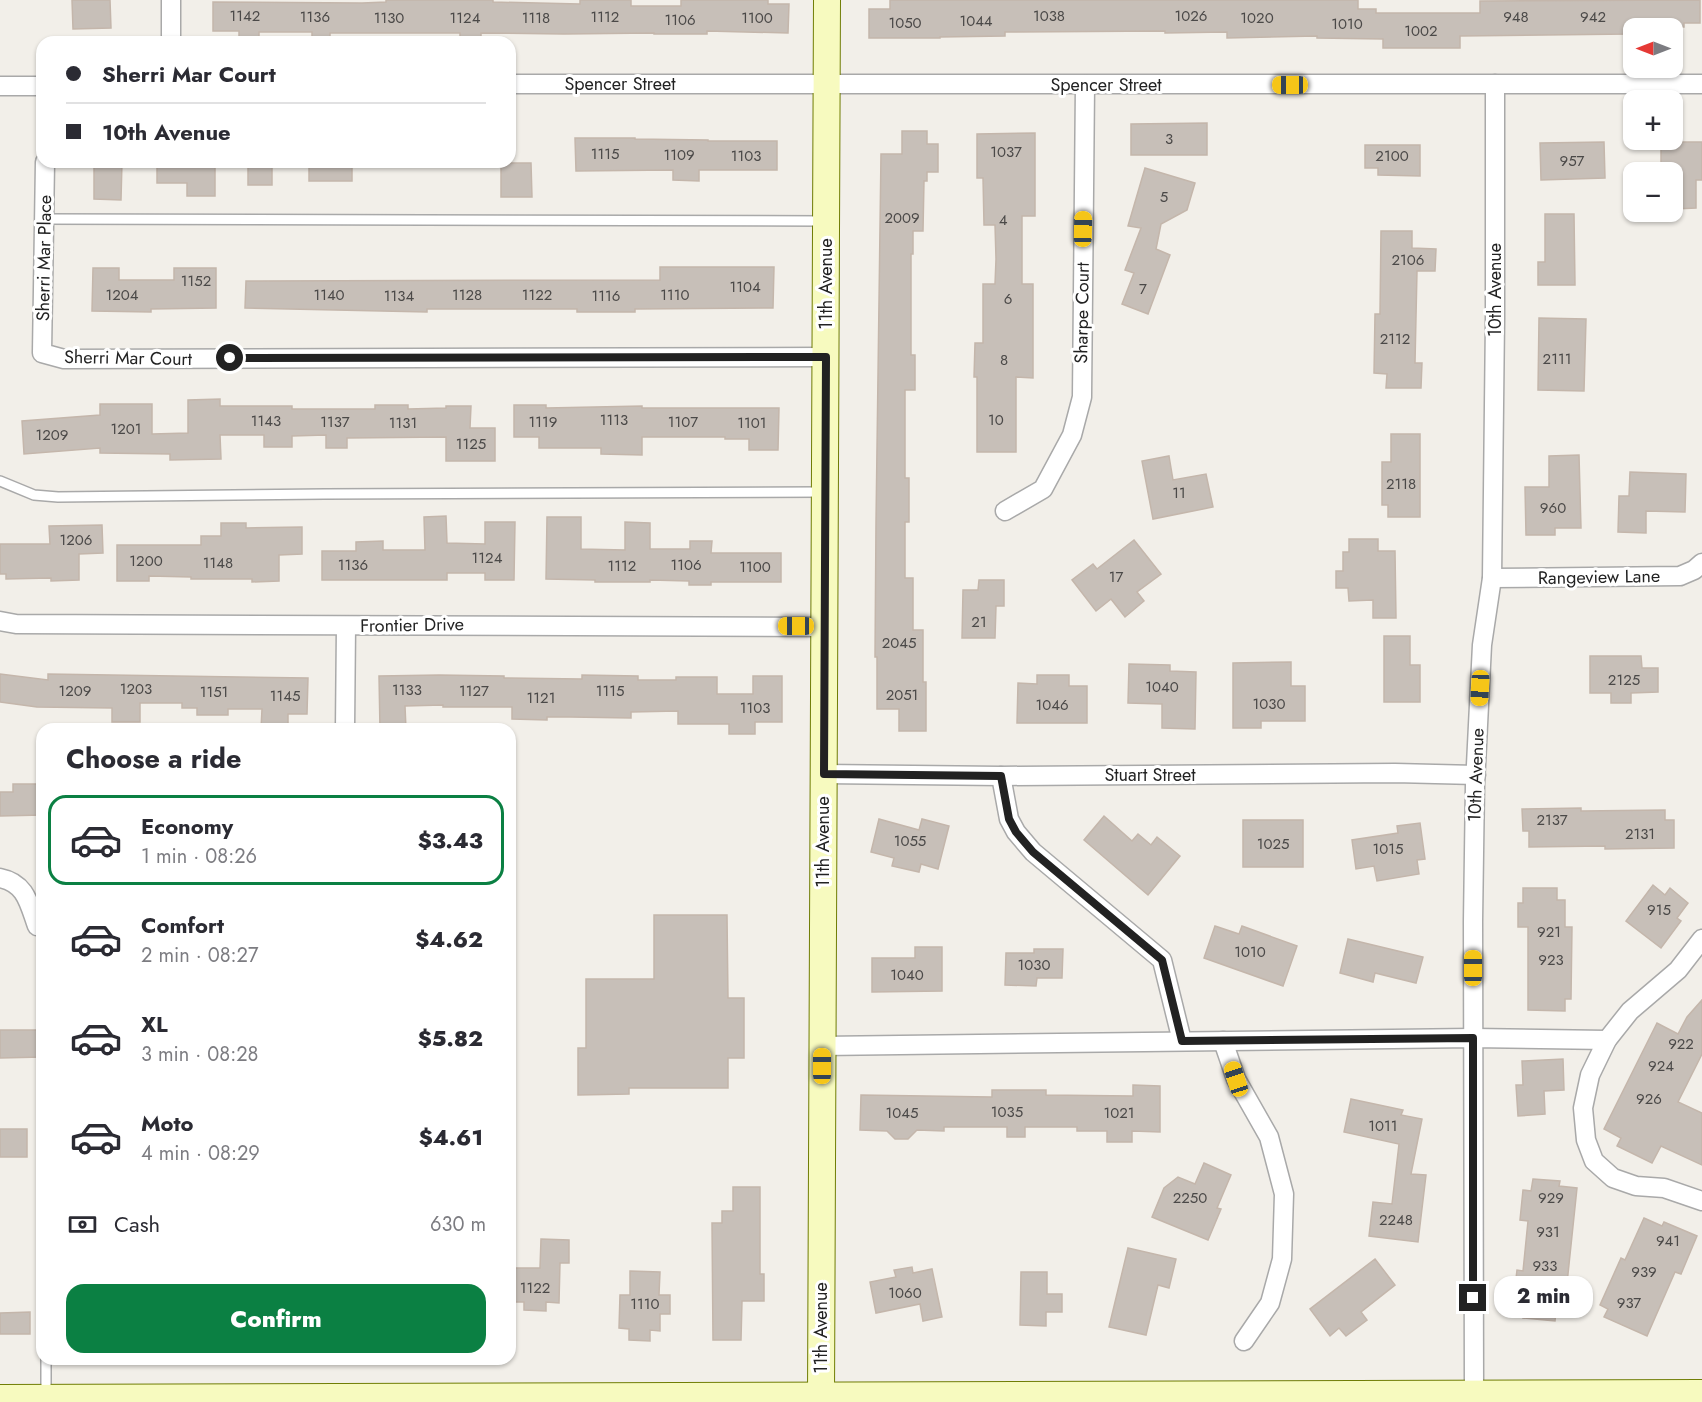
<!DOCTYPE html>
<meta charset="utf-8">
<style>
:root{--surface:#fff;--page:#f2f2f3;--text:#2b2b33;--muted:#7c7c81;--line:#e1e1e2;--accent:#0b8043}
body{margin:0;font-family:Jost,sans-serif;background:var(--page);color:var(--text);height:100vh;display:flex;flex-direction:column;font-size:22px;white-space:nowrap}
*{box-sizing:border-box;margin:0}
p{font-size:20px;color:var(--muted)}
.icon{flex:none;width:33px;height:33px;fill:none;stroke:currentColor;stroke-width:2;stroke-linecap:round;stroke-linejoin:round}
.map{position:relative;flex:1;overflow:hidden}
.sheet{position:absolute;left:36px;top:723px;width:480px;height:642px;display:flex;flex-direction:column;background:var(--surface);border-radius:18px;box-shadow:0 2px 4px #0004}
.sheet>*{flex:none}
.hud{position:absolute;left:36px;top:36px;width:480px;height:132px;border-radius:18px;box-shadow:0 2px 4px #0004;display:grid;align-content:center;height:132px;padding:0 30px;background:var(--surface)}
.needle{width:39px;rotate:270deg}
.tools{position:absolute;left:1623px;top:18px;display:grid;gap:12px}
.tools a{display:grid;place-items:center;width:60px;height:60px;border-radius:12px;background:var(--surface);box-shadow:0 2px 4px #0004;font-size:30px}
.end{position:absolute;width:27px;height:27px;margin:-14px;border:8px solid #222;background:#fff;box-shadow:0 0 0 3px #fff}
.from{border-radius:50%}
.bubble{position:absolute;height:42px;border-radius:18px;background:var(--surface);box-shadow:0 2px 4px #0004;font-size:20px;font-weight:800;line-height:42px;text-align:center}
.car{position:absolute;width:18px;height:36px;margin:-18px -9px;border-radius:8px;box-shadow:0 0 4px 2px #0007;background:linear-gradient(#f5c518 24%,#345 0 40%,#f5c518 0 76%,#345 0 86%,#f5c518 0)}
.hud b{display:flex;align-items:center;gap:21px;height:57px;font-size:22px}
.hud b+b{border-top:2px solid var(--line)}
.hud i{width:15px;height:15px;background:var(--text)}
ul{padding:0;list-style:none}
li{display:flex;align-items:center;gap:18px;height:90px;margin:0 12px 9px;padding:0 18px;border:3px solid transparent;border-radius:18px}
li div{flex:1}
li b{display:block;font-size:22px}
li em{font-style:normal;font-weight:800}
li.current{border-color:var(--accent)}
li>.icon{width:54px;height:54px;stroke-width:1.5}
h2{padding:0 30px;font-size:27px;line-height:72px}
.pay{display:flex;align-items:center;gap:15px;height:66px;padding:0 30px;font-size:22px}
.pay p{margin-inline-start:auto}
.primary-button{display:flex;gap:12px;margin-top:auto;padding:12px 30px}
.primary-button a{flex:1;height:69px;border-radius:18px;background:var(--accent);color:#fff;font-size:24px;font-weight:800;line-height:69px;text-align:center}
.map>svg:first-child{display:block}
.building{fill:#c7bfb8;stroke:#c4b6ab;stroke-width:1.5}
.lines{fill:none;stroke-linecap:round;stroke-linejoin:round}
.lane-casing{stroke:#a9a9a9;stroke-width:12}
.street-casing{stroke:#a9a9a9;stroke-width:21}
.secondary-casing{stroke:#707d05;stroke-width:28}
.lane{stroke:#fff;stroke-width:9}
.street{stroke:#fff;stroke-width:18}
.secondary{stroke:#f7fabf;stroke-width:26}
.route{stroke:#222;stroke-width:8}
.labels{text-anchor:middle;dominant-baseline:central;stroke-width:6;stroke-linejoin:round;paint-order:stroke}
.number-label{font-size:15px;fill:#4b4948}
.street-label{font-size:18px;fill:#222;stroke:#fff}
</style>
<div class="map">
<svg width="1702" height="1402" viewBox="0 0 1702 1402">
<rect width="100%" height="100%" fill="#f2efe9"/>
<g class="building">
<polygon points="72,0 110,0 111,28 73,29"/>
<polygon points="386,0 493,0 493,2 580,4 580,0 631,0 631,6 681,6 681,0 768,0 768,4 789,4 788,33 707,31 707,34 654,34 654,33 564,34 481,33 481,37 460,38 460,33 330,33 330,39 312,39 312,32 259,32 259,38 239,38 239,31 213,31 213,2 362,3 386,2"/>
<polygon points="890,0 1358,0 1358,9 1376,9 1376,13 1480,13 1480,1 1700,0 1700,23 1684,23 1684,27 1666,27 1666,28 1629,28 1629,34 1460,36 1460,48 1383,48 1383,39 1317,38 1317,36 1227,38 1227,32 1165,33 1165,31 1005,32 1005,36 940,37 940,38 869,38 869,9 890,9"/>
<polygon points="1207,123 1207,155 1131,155 1131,124"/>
<polygon points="902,131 927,131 927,144 938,144 938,172 927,172 927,181 924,181 923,231 913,231 913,254 911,254 911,355 915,355 915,390 905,390 905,478 909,478 909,522 905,522 905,578 913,578 913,630 923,630 923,682 926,682 926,731 899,731 899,709 877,709 877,657 875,657 876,522 881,154 902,154"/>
<polygon points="1035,133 1035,216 1022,216 1022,284 1033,284 1033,378 1016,377 1016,452 977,452 977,377 974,377 975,343 983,343 983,284 995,284 996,259 995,225 984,225 983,178 977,178 977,134"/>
<polygon points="575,138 635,138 635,139 708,140 708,141 777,141 777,170 699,170 699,181 673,180 673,170 576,171"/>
<polygon points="1604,142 1605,178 1541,180 1540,143"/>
<polygon points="1661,142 1702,142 1702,180 1696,180 1696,208 1675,209 1675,181 1672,181 1672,172 1661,172"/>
<polygon points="1365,145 1420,145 1420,176 1378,175 1378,168 1365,168"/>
<polygon points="94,162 122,162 121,200 94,199"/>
<polygon points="157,162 215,162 215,196 187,196 187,183 157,183"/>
<rect x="248" y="162" width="24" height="23"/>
<rect x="309" y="162" width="43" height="19"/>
<polygon points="501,163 531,163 532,197 501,197"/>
<polygon points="1145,168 1195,183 1187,210 1161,224 1156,249 1170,255 1148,314 1122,304 1134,273 1125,270 1141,228 1128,226"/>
<polygon points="1545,214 1574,214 1575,285 1538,285 1538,262 1545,262"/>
<polygon points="1381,231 1412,231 1412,248 1436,249 1435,271 1417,271 1415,363 1422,363 1421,388 1386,388 1387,374 1374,373 1375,314 1380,314"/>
<polygon points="660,267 774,267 773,308 635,309 635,312 577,312 577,309 427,309 427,312 245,308 246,281 660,280"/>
<polygon points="93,268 119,268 119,280 174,280 174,268 216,268 216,308 151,309 151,312 92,311"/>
<polygon points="1539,318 1586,319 1584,391 1538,390"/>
<polygon points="220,399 220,406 292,406 292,409 375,409 375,405 408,405 408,409 446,408 446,406 471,406 470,428 495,428 495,461 446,461 446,437 347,438 347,448 326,448 326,435 292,436 292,447 264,447 264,435 220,435 221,459 170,460 170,454 100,453 100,448 24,454 22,421 100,415 100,404 152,404 152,434 188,433 188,400"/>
<polygon points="514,405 546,405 546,408 642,406 642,408 779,408 778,450 749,450 749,439 725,439 725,437 642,437 642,455 601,454 601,448 539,448 539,437 514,437"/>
<polygon points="1391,434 1420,434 1420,517 1388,517 1388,505 1382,505 1382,462 1391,462"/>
<polygon points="1579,455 1581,528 1555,528 1555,535 1526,535 1525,487 1549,487 1549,456"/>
<polygon points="1169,456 1173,480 1206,474 1213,507 1153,519 1142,461"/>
<polygon points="1630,472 1686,474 1685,512 1646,511 1646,533 1618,532 1619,496 1629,496"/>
<polygon points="446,516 447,543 485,544 485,522 515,522 514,580 485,580 485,573 447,573 447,580 322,580 322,551 356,551 356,542 383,541 383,550 425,550 424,517"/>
<polygon points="547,517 581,517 581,549 625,550 625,522 650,523 650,549 690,549 690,541 712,541 711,553 781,553 781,582 711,582 711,585 689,585 689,581 650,580 650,582 595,582 595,580 546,579"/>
<polygon points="221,523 246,523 246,528 302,527 302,554 279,555 279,581 252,582 252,579 191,579 191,577 149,576 149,581 117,581 117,545 201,545 201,536 221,536"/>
<polygon points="102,525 103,553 79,554 79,580 51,581 51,578 6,579 6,574 0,574 0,544 50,544 49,526"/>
<polygon points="1349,539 1378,539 1378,551 1395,551 1396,618 1373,618 1373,600 1349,601 1348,588 1336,588 1336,571 1343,571 1343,552 1349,552"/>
<polygon points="1134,540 1161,574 1137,592 1144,601 1125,617 1111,599 1096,611 1072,580 1093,564 1097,569"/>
<polygon points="979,580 1004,580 1004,606 996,606 995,638 962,638 963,590 978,590"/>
<polygon points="1384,636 1410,636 1410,665 1420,665 1420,702 1384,702"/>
<polygon points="1590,656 1641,656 1642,668 1658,668 1658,692 1631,693 1631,703 1611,703 1611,693 1590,693"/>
<polygon points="1291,662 1291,686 1305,686 1305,721 1261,721 1261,728 1233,728 1233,663"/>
<polygon points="1129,664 1170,665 1170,671 1196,672 1195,729 1162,728 1162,704 1128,703"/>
<polygon points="0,674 48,680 48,674 308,678 307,714 288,714 288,729 261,729 262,709 228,709 228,715 197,715 197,708 182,708 182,703 140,703 140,722 112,722 112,708 37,707 0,702"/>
<polygon points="439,675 504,676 504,678 582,679 582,675 638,676 638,680 676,680 676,677 717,677 717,694 753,694 753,676 782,676 782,722 755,722 755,734 729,734 729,724 678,724 678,711 631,712 631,718 570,717 547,717 547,720 512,719 512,707 443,707 443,705 405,706 406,729 380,729 379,676"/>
<polygon points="1037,675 1069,675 1069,686 1087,686 1087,723 1017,723 1018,683 1037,684"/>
<polygon points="13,784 42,784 42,815 0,816 0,792 13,792"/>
<polygon points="1581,808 1581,811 1665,810 1665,820 1674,820 1674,848 1605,849 1605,846 1529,847 1529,831 1523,831 1522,809"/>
<polygon points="1104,816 1132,841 1138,834 1151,845 1157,837 1180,856 1148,895 1084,840"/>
<polygon points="879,819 919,830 922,819 949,826 938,869 921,864 919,872 892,866 894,858 871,852"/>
<rect x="1243" y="820" width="60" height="47"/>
<polygon points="1420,823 1425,859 1417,860 1419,874 1377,881 1374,866 1356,869 1352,840 1398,833 1397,826"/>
<polygon points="1653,885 1665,895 1670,888 1688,903 1677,918 1681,921 1661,948 1626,921"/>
<polygon points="1523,888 1557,888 1557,900 1565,900 1565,927 1572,927 1571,999 1565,999 1565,1011 1528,1010 1528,927 1518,927 1518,903 1523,903"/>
<polygon points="654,915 727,915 728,998 744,998 744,1058 728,1058 728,1088 629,1088 629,1094 578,1095 578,1048 586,1048 586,979 654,979"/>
<polygon points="1215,926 1239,934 1242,926 1297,946 1283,986 1204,958"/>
<polygon points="1348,939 1423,957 1416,983 1375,973 1373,982 1340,973"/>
<polygon points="915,947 942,947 942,991 872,992 872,958 915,958"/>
<polygon points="1034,949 1063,949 1062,978 1037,978 1036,986 1005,985 1006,953 1034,953"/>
<polygon points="1702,1000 1702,1054 1678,1102 1702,1113 1702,1165 1661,1146 1652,1163 1617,1146 1621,1138 1604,1129 1657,1023 1678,1034 1687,1017"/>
<polygon points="0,1030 42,1030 42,1057 0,1058"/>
<polygon points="1563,1059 1564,1090 1544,1091 1545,1114 1518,1116 1516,1085 1523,1085 1522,1061"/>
<polygon points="1133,1085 1160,1086 1160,1132 1132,1131 1132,1142 1107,1142 1107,1131 1077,1131 1077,1127 1025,1127 1025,1137 1007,1137 1007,1127 944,1127 944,1131 917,1130 908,1139 895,1139 887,1131 860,1130 861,1095 992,1097 992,1090 1046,1090 1046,1095 1133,1096"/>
<polygon points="1351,1099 1403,1110 1401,1115 1422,1119 1411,1174 1426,1175 1418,1242 1369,1236 1373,1202 1392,1204 1399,1144 1344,1132"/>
<rect x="0" y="1129" width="27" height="28"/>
<polygon points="1204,1163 1231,1175 1217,1208 1221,1209 1208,1240 1152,1217 1164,1188 1178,1177 1195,1184"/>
<polygon points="1533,1179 1560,1181 1559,1186 1577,1188 1564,1312 1556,1311 1555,1321 1523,1318 1525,1303 1520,1302 1521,1287 1515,1287 1517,1270 1523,1271 1528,1221 1520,1220 1523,1190 1531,1191"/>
<polygon points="733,1187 760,1187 760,1274 764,1274 764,1301 742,1301 741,1340 713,1340 712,1223 722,1223 722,1211 733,1211"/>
<polygon points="1644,1218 1662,1226 1664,1222 1697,1236 1681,1274 1675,1272 1647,1336 1604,1317 1608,1309 1600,1305 1621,1258 1625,1260"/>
<polygon points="541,1239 569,1240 569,1263 560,1263 559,1303 546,1302 546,1311 524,1310 524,1302 510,1302 510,1268 540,1268"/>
<polygon points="1128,1248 1176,1259 1169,1288 1158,1285 1146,1335 1109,1327"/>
<polygon points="1375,1259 1395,1285 1361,1312 1367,1320 1346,1336 1339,1328 1330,1336 1310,1309"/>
<polygon points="912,1267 913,1273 932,1269 942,1317 923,1321 920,1304 876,1313 870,1282 896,1277 894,1270"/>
<polygon points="630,1271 660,1272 659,1295 670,1295 670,1314 660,1314 660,1331 650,1330 650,1341 629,1340 629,1329 619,1328 620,1295 630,1295"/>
<polygon points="1021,1272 1047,1272 1047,1294 1062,1294 1062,1312 1046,1312 1046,1326 1020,1325"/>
<polygon points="30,1312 30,1334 0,1334 0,1313"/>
</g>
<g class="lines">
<g class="lane-casing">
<g id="lane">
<polyline points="45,219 824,221"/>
<polyline points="0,481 34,495 58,497 325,494 822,492"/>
<polyline points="46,1396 46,1359"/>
</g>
</g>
<g class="street-casing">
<g id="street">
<polyline points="171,42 171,0"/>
<polyline points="510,84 1702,84"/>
<polyline points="0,86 42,86"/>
<polyline points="45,162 42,353 64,359 826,357"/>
<polyline points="1005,511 1043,489 1072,435 1082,397 1085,85"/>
<polyline points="1492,578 1680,576 1694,570 1702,563"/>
<polyline points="0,621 16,624 824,627"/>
<polyline points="345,729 346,626"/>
<polyline points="824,774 1001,776 1395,773 1476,775"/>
<polyline points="1001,776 1009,819 1016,832 1033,852 1162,960 1182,1041"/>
<path d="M0 878C26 883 29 904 37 926"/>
<polyline points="1702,939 1678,970 1630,1011 1607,1040 1590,1075 1583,1108 1586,1140 1594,1161 1613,1178 1636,1186 1664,1188 1702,1201"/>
<polyline points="1223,1041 1236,1079 1269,1137 1284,1194 1282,1259 1270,1303 1244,1341"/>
<polyline points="822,1046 1473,1038 1607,1040"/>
<polyline points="1474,1394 1473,921 1475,785 1482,645 1492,578 1495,319 1495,84"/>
</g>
</g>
<g class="secondary-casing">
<g id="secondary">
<polyline points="821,1396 827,0"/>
<polyline points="0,1398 1702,1393"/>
</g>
</g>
<use href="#lane" class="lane"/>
<use href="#street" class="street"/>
<use href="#secondary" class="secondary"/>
</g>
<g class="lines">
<polyline class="route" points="230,358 826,357 824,774 1001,776 1009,819 1016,832 1033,852 1162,960 1182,1041 1473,1038 1473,1298"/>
</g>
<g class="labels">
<g class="number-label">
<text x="245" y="16">1142</text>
<text x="1049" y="16">1038</text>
<text x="1191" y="16">1026</text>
<text x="315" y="17">1136</text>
<text x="605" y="17">1112</text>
<text x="1516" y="17">948</text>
<text x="1593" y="17">942</text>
<text x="389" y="18">1130</text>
<text x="465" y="18">1124</text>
<text x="536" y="18">1118</text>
<text x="757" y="18">1100</text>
<text x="1257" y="18">1020</text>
<text x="680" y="20">1106</text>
<text x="976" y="21">1044</text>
<text x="905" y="23">1050</text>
<text x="1347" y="24">1010</text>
<text x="1421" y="31">1002</text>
<text x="1169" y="139">3</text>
<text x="1006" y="152">1037</text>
<text x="605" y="154">1115</text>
<text x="679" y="155">1109</text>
<text x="746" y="156">1103</text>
<text x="1392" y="156">2100</text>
<text x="1572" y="161">957</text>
<text x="1164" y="197">5</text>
<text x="902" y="218">2009</text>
<text x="1003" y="220">4</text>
<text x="1408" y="260">2106</text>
<text x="196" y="281">1152</text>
<text x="745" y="287">1104</text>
<text x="1143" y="289">7</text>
<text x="122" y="295">1204</text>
<text x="329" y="295">1140</text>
<text x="467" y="295">1128</text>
<text x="537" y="295">1122</text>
<text x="675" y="295">1110</text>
<text x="399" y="296">1134</text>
<text x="606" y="296">1116</text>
<text x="1008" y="299">6</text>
<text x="1395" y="339">2112</text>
<text x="1557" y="359">2111</text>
<text x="1004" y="360">8</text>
<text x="614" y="420">1113</text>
<text x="996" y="420">10</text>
<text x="266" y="421">1143</text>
<text x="335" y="422">1137</text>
<text x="543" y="422">1119</text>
<text x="683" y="422">1107</text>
<text x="403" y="423">1131</text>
<text x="752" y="423">1101</text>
<text x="126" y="429">1201</text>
<text x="52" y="435">1209</text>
<text x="471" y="444">1125</text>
<text x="1401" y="484">2118</text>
<text x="1179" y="493">11</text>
<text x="1553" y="508">960</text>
<text x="76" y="540">1206</text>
<text x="487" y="558">1124</text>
<text x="146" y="561">1200</text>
<text x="218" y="563">1148</text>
<text x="353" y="565">1136</text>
<text x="686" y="565">1106</text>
<text x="622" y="566">1112</text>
<text x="755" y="567">1100</text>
<text x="1116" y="577">17</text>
<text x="979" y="622">21</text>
<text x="899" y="643">2045</text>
<text x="1624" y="680">2125</text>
<text x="1162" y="687">1040</text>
<text x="136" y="689">1203</text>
<text x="407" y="690">1133</text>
<text x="75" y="691">1209</text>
<text x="474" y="691">1127</text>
<text x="610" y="691">1115</text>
<text x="214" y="692">1151</text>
<text x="902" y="695">2051</text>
<text x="285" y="696">1145</text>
<text x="541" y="698">1121</text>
<text x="1269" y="704">1030</text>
<text x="1052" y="705">1046</text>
<text x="755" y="708">1103</text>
<text x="1552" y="820">2137</text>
<text x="1640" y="834">2131</text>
<text x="910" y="841">1055</text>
<text x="1273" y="844">1025</text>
<text x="1388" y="849">1015</text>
<text x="1659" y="910">915</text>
<text x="1549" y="932">921</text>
<text x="1250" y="952">1010</text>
<text x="1551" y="960">923</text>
<text x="1034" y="965">1030</text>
<text x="907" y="975">1040</text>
<text x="1681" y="1044">922</text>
<text x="1661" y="1066">924</text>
<text x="1649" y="1099">926</text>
<text x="1007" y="1112">1035</text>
<text x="902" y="1113">1045</text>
<text x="1119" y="1113">1021</text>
<text x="1383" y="1126">1011</text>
<text x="1190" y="1198">2250</text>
<text x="1551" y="1198">929</text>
<text x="1396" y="1220">2248</text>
<text x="1548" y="1232">931</text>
<text x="1668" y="1241">941</text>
<text x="1545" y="1266">933</text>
<text x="1644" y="1272">939</text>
<text x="535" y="1288">1122</text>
<text x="905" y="1293">1060</text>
<text x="1629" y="1303">937</text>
<text x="645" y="1304">1110</text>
</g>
<g class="street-label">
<text x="620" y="84">Spencer Street</text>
<text x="1106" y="85">Spencer Street</text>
<text transform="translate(44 258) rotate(-89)">Sherri Mar Place</text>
<text transform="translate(826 284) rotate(-90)">11th Avenue</text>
<text transform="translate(1495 290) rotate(-90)">10th Avenue</text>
<text transform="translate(1082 313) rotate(-89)">Sharpe Court</text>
<text transform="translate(128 358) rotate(1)">Sherri Mar Court</text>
<text transform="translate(1599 577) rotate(-1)">Rangeview Lane</text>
<text transform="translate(412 625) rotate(-1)">Frontier Drive</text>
<text x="1150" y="775">Stuart Street</text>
<text transform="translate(1476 775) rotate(-88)">10th Avenue</text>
<text transform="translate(823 842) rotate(-90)">11th Avenue</text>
<text transform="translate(821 1328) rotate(-90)">11th Avenue</text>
</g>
</g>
</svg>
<div class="tools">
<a><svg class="needle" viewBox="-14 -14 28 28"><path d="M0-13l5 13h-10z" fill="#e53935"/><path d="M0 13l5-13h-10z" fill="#7c7c81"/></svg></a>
<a>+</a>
<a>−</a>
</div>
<i class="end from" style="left:230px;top:358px"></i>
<i class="end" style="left:1473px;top:1298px"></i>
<div class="bubble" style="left:1494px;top:1276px;width:99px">2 min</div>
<i class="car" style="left:1290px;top:85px;rotate:270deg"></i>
<i class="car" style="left:1083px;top:229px;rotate:1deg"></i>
<i class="car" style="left:796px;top:626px;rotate:270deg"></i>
<i class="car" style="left:1480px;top:688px;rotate:183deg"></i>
<i class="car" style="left:1473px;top:968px;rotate:0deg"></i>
<i class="car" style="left:822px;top:1066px;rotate:0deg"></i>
<i class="car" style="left:1236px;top:1079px;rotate:342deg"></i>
<div class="hud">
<b><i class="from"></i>Sherri Mar Court</b>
<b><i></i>10th Avenue</b>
</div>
<section class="sheet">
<h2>Choose a ride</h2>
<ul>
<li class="current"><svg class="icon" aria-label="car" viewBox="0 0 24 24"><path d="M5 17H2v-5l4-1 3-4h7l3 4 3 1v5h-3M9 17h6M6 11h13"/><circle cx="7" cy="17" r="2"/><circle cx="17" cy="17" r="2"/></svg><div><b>Economy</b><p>1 min · 08:26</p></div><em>$3.43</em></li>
<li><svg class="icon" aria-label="car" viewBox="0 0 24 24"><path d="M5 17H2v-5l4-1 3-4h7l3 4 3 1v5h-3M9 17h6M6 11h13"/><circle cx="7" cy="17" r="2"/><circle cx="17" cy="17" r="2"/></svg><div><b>Comfort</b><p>2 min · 08:27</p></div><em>$4.62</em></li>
<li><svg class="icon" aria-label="car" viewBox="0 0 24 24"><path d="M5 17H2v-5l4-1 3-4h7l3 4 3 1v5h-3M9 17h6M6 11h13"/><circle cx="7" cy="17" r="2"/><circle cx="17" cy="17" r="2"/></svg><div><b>XL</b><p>3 min · 08:28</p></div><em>$5.82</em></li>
<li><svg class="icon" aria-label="car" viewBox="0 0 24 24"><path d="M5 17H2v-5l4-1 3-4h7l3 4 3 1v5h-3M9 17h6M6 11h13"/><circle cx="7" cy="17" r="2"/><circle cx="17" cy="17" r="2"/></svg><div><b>Moto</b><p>4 min · 08:29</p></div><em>$4.61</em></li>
</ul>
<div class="pay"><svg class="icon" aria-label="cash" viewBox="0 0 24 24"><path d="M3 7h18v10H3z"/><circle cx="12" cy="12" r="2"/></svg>Cash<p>630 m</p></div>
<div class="primary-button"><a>Confirm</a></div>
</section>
</div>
